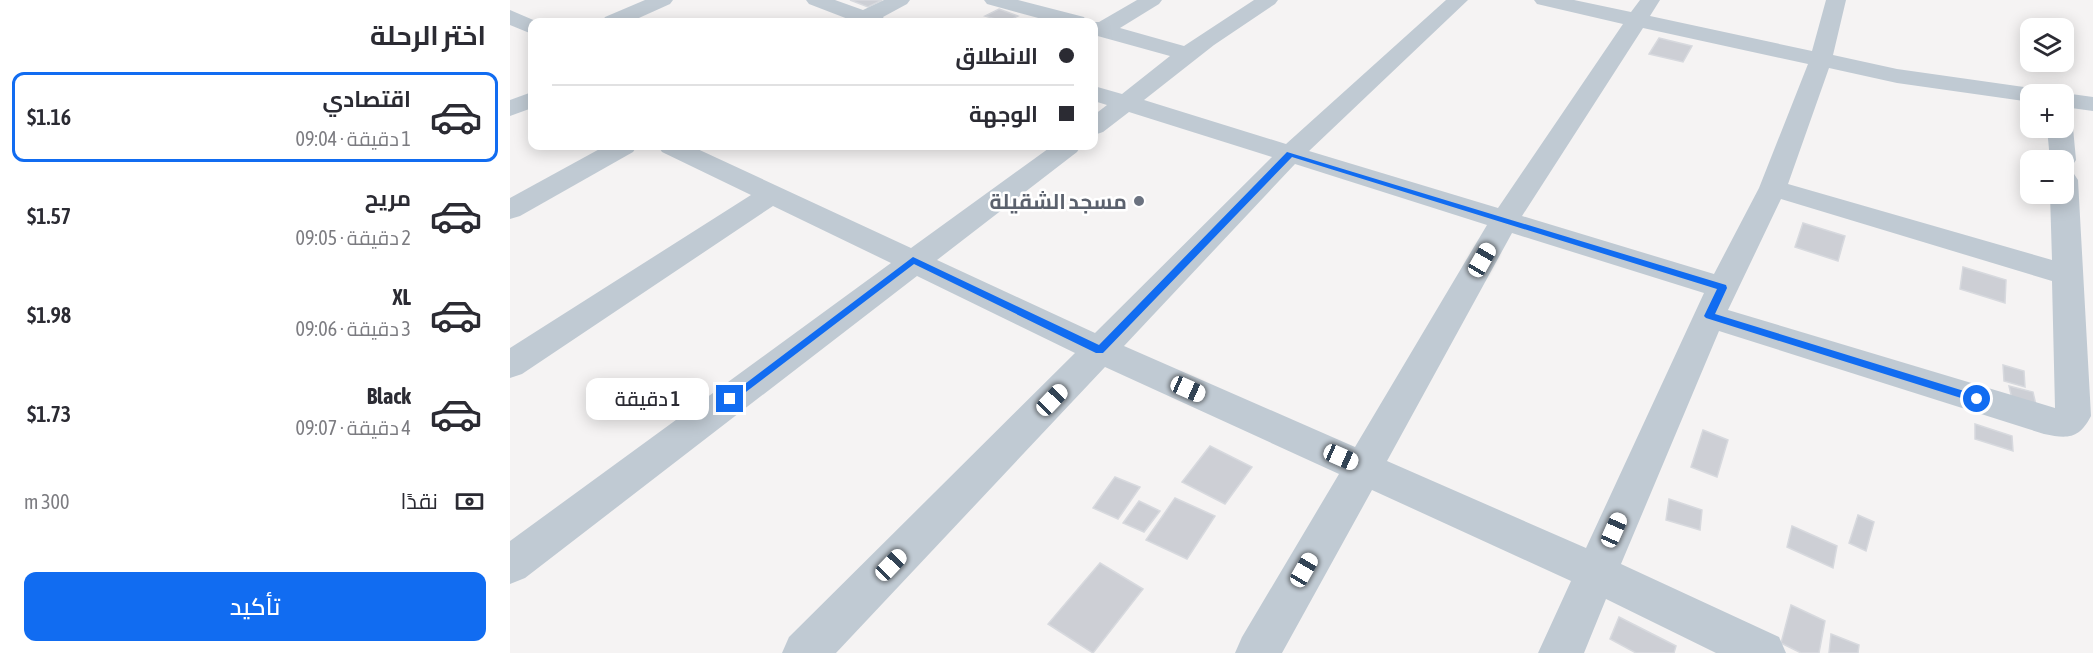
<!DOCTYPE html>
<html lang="ar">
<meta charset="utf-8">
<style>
:root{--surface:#fff;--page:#f2f2f3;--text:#2b2b33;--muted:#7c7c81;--line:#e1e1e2;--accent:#116cf1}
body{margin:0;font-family:"Asap Condensed",Cairo,sans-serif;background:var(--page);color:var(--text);direction:rtl;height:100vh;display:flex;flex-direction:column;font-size:22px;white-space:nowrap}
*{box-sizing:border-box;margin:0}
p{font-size:20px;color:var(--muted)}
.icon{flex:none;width:33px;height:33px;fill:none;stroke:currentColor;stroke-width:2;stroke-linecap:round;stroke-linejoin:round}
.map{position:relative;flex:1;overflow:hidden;direction:ltr}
.sheet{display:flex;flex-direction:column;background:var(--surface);width:510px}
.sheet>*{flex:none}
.top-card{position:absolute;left:18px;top:18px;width:570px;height:132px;border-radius:12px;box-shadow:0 3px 15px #0003;direction:rtl;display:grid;align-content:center;height:132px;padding:0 24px;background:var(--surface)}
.tools{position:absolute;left:1510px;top:18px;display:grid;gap:12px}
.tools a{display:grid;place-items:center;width:54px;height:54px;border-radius:12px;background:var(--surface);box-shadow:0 3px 15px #0003;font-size:30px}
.end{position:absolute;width:27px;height:27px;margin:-14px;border:8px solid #116cf1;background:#fff;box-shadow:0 0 0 3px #fff}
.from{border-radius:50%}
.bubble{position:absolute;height:42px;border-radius:12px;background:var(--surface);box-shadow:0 3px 15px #0003;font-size:20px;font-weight:600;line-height:42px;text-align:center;direction:rtl}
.car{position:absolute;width:18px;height:36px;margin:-18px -9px;border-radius:8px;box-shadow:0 0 4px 2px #0007;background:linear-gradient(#fff 24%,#345 0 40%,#fff 0 76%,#345 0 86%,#fff 0)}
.top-card b{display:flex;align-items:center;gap:21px;height:57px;font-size:22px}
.top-card b+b{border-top:2px solid var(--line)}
.top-card i{width:15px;height:15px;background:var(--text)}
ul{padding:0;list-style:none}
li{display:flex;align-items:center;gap:18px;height:90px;margin:0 12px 9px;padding:0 12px;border:3px solid transparent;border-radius:12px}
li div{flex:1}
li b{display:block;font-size:22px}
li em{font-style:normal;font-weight:600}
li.active{border-color:var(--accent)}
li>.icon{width:54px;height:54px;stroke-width:1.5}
h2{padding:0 24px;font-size:27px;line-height:72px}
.pay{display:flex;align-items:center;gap:15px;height:66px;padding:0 24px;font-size:22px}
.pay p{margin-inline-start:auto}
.cta{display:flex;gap:12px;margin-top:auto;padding:12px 24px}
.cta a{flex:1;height:69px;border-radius:12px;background:var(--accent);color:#fff;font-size:24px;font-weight:600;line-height:69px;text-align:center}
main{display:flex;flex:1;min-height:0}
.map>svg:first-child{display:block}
.building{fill:#cdcfd5;stroke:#d7d9de;stroke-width:1.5}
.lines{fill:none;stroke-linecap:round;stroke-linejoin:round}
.street{fill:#c0cad3;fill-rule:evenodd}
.route{fill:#116cf1}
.worship-dot{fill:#6b7280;stroke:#fff;stroke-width:2}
.labels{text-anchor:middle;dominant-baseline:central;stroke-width:5;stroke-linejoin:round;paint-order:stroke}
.worship-label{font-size:21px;font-weight:bold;fill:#5b616d;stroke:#fff;text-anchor:end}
</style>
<main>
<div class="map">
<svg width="1583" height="653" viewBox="0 0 1583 653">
<rect width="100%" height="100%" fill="#f5f3f3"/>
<g class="building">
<polygon points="340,0 372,0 358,7"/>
<polygon points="489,9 508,16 496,22 475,16"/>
<polygon points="1149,38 1182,46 1173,62 1139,54"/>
<polygon points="1293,223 1335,236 1328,261 1285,247"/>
<polygon points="1453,267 1496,280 1495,303 1450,289"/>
<polygon points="1493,365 1514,371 1515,387 1494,381"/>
<polygon points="1499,386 1523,392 1526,405 1502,399"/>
<polygon points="1465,424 1502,436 1503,451 1465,439"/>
<polygon points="1193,430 1218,440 1207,477 1181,467"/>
<polygon points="700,446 742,467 715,504 672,482"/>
<polygon points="605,477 630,487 608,519 583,508"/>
<polygon points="665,498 705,516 677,559 636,540"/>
<polygon points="1159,499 1192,510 1190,530 1156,520"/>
<polygon points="629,501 650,511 634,532 613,523"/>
<polygon points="1348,515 1364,522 1356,551 1339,543"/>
<polygon points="1282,526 1327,546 1323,568 1277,547"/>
<polygon points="590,563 633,589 583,653 538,624"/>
<polygon points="1281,605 1315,621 1309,653 1291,653 1271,643"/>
<polygon points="1109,617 1166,646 1164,653 1126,653 1100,639"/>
<polygon points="1321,634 1349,645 1348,653 1319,653"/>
</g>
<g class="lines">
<g class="street">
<polygon points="135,0 163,0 160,4 120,22 92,22 95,17"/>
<polygon points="296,0 325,0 353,10 374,0 400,0 397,4 373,17 376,22 336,22 338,19 299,4"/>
<path d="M474 0H508L574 17 577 22H589L627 0H652L649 4 610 28 674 46 744 0H768L765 4 704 45 634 100 776 144 936 0H958L799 151 988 208 1113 24 1027 4 1024 0H1064L1121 12 1130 0H1150L1140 16 1302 51 1316 0H1336L1323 55 1387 69 1521 88 1530 90 1533 94H1521V102L1387 83 1319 68 1278 184 1542 260 1540 194H1554V172L1564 174 1568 180 1581 416C1569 439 1558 439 1534 434L1209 331 1111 564 1269 637 1276 653H1206L1096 599 1074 653H1028L1061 581 862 490 772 653H725L732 637 829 474 595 367 326 653H272L279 637 565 353 407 276 15 578 0 584V541L381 263 263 206 12 374 0 378V348L241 195 152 152 148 146H181L401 248 542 146H571L567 152 427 260 585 333 762 157 619 112 593 132 584 135V115L597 105 584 101V86L612 94 660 56 584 35V22H543L477 4ZM1133 28 1298 64 1249 188 1204 274 1012 216ZM785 164 977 225 845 447 614 346ZM1271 199 1542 281 1545 408 1218 310ZM1002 233 1194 293 1076 548 877 461Z"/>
<polygon points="0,10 28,22 22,22 22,34 0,25"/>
<polygon points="22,92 22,108 0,116 0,100"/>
<polygon points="1554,93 1583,97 1583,111 1554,107 1554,94 1546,94"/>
<polygon points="1554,121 1559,123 1563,128 1566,160 1562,166 1554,168 1554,160 1540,160 1537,128 1554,128"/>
<polygon points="95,146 127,146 123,152 10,216 0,219 0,198"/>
</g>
</g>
<polygon class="route" points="777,152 1216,285 1217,288 1205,314 1467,395 1472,399 1467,403 1196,318 1194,316 1207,289 782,157 593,353 586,353 404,264 224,401 220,403 215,399 403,257 589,345"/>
<circle class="worship-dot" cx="629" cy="201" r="6"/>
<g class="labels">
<g class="worship-label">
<text x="617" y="201">مسجد الشقيلة</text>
</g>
</g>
</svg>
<div class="tools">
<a><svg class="icon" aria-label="layers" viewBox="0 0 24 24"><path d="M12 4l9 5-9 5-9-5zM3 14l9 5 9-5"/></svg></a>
<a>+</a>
<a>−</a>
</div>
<i class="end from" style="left:1467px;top:399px"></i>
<i class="end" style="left:220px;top:399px"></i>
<div class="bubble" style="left:76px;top:378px;width:123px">1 دقيقة</div>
<i class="car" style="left:972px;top:260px;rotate:30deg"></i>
<i class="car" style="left:678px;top:389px;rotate:114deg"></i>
<i class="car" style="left:542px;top:400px;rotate:44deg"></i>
<i class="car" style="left:831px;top:457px;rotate:114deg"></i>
<i class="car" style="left:1104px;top:530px;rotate:24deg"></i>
<i class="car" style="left:381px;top:565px;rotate:44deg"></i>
<i class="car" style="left:794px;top:570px;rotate:30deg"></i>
<div class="top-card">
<b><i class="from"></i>الانطلاق</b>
<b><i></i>الوجهة</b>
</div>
</div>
<section class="sheet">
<h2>اختر الرحلة</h2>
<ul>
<li class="active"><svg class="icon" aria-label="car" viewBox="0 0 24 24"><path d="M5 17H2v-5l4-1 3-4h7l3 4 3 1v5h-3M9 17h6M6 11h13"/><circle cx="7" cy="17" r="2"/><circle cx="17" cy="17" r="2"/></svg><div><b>اقتصادي</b><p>1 دقيقة · 09:04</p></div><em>$1.16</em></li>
<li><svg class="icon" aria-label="car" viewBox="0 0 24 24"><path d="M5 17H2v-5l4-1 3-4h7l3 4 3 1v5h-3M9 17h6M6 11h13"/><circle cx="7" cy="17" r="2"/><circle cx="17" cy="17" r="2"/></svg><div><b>مريح</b><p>2 دقيقة · 09:05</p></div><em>$1.57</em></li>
<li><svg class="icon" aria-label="car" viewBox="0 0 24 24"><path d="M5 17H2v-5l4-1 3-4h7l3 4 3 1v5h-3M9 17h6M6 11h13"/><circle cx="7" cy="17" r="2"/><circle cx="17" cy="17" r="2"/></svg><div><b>XL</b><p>3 دقيقة · 09:06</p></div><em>$1.98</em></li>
<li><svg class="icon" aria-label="car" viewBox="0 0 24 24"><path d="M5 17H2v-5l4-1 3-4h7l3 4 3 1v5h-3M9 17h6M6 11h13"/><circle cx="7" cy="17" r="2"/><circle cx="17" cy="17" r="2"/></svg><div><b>Black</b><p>4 دقيقة · 09:07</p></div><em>$1.73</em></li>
</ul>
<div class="pay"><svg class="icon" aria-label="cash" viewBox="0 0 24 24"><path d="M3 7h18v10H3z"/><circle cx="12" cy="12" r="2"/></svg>نقدًا<p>300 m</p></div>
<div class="cta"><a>تأكيد</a></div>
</section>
</main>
